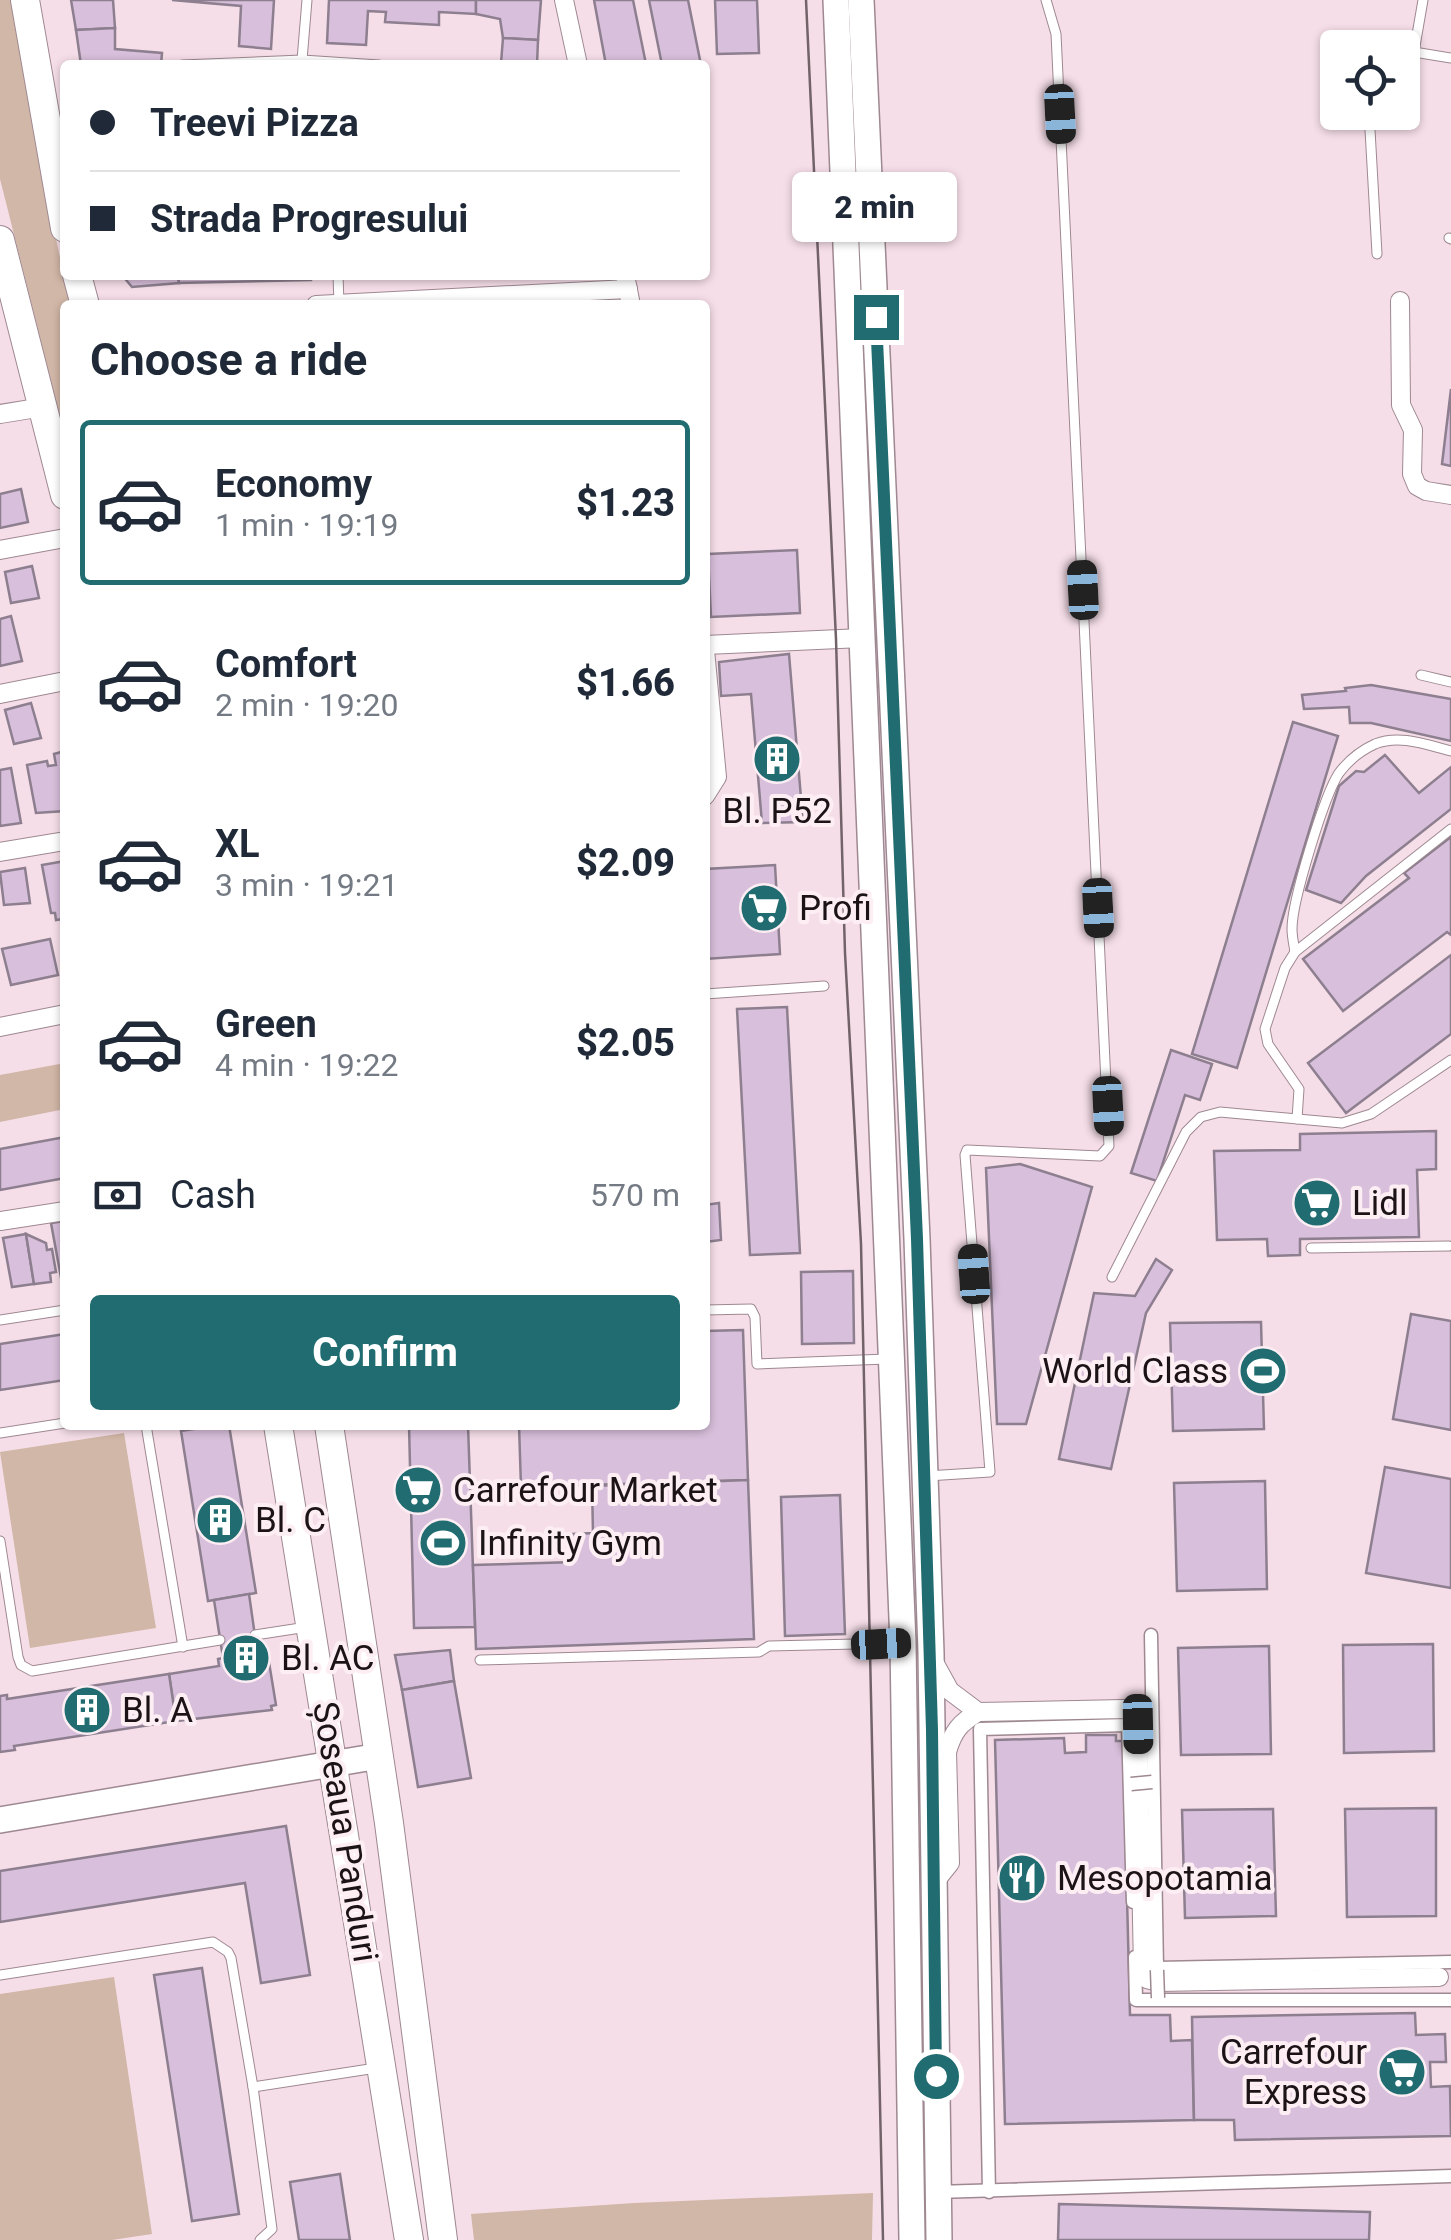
<!DOCTYPE html>
<meta charset="utf-8">
<style>
:root{--surface:#fff;--page:#f2f2f3;--text:#1f2937;--muted:#747a83;--line:#e0e1e3;--accent:#206c71}
body{margin:0;font-family:Roboto,sans-serif;background:var(--page);color:var(--text);height:100vh;display:flex;flex-direction:column;font-size:38px;white-space:nowrap}
*{box-sizing:border-box;margin:0}
p{font-size:32px;color:var(--muted)}
.icon{flex:none;width:55px;height:55px;fill:none;stroke:currentColor;stroke-width:2;stroke-linecap:round;stroke-linejoin:round}
.map{position:relative;flex:1;overflow:hidden}
.side{position:absolute;left:60px;top:300px;width:650px;height:1130px;display:flex;flex-direction:column;background:var(--surface);border-radius:10px;box-shadow:0 2px 8px #0004}
.side>*{flex:none}
.guide{position:absolute;left:60px;top:60px;width:650px;height:220px;border-radius:10px;box-shadow:0 2px 8px #0004;display:grid;align-content:center;height:220px;padding:0 30px;background:var(--surface)}
.fabs{position:absolute;left:1320px;top:30px;display:grid;gap:20px}
.fabs a{display:grid;place-items:center;width:100px;height:100px;border-radius:10px;background:var(--surface);box-shadow:0 2px 8px #0004;font-size:50px}
.end{position:absolute;width:45px;height:45px;margin:-22px;border:12px solid #206c71;background:#fff;box-shadow:0 0 0 5px #fff}
.from{border-radius:50%}
.bubble{position:absolute;height:70px;border-radius:10px;background:var(--surface);box-shadow:0 2px 8px #0004;font-size:32px;font-weight:800;line-height:70px;text-align:center}
.car{position:absolute;width:30px;height:60px;margin:-30px -15px;border-radius:12px;box-shadow:0 0 8px 2px #0007;background:linear-gradient(#222 24%,#8ab4d8 0 40%,#222 0 76%,#8ab4d8 0 86%,#222 0)}
.guide b{display:flex;align-items:center;gap:35px;height:95px;font-size:38px}
.guide b+b{border-top:2px solid var(--line)}
.guide i{width:25px;height:25px;background:var(--text)}
ul{padding:0;list-style:none}
li{display:flex;align-items:center;gap:30px;height:165px;margin:0 20px 15px;padding:0 10px;border:5px solid transparent;border-radius:10px}
li div{flex:1}
li b{display:block;font-size:38px}
li em{font-style:normal;font-weight:800}
li.on{border-color:var(--accent)}
li>.icon{width:90px;height:90px;stroke-width:1.5}
h2{padding:0 30px;font-size:45px;line-height:120px}
.pay{display:flex;align-items:center;gap:25px;height:110px;padding:0 30px;font-size:38px}
.pay p{margin-inline-start:auto}
.cta{display:flex;gap:20px;margin-top:auto;padding:20px 30px}
.cta a{flex:1;height:115px;border-radius:10px;background:var(--accent);color:#fff;font-size:40px;font-weight:800;line-height:115px;text-align:center}
.map>svg:first-child{display:block}
.green{fill:#d1b7a7}
.building{fill:#d8bfdb;stroke:#8d7f8f;stroke-width:2.5}
.lines{fill:none;stroke-linecap:round;stroke-linejoin:round}
.service-casing{stroke:#9e8891;stroke-width:11}
.pedestrian-casing{stroke:#9e8891;stroke-width:15}
.minor-casing{stroke:#9e8891;stroke-width:20}
.secondary-casing{stroke:#9e8891;stroke-width:28}
.primary-casing{stroke:#9e8891;stroke-width:30}
.service{stroke:#fff;stroke-width:9}
.pedestrian{stroke:#fff;stroke-width:12}
.minor{stroke:#fff;stroke-width:18}
.secondary{stroke:#fff;stroke-width:25}
.primary{stroke:#fff;stroke-width:28}
.tram{stroke:#726369;stroke-width:2.5}
.pedestrian-bridge-casing{stroke:#9e8891;stroke-width:15;stroke-linecap:butt}
.pedestrian-bridge{stroke:#fff;stroke-width:12}
.route{stroke:#206c71;stroke-width:12}
.labels{text-anchor:middle;dominant-baseline:central;stroke-width:8;stroke-linejoin:round;paint-order:stroke}
.poi-label{font-size:35px;fill:#1c1317;stroke:#fdeef4;text-anchor:start}
.street-label{font-size:35px;fill:#1c1317;stroke:#fdeef4}
</style>
<div class="map">
<svg width="1451" height="2240" viewBox="0 0 1451 2240">
<rect width="100%" height="100%" fill="#f6dee8"/>
<g class="green">
<polygon points="0,0 14,0 33,130 70,305 65,305 65,436 0,179"/>
<polygon points="65,1063 65,1109 0,1122 0,1075"/>
<polygon points="124,1433 156,1628 30,1648 0,1452"/>
<polygon points="114,1977 152,2234 112,2240 0,2240 0,1994"/>
<polygon points="873,2193 872,2240 474,2240 471,2214 634,2203"/>
</g>
<g class="building">
<polygon points="71,0 113,0 115,28 76,30"/>
<polygon points="172,0 274,0 271,49 239,46 241,6"/>
<polygon points="329,0 476,0 476,14 439,12 439,25 385,22 386,12 368,11 366,45 327,43"/>
<polygon points="476,0 541,0 538,40 503,38 500,19 476,14"/>
<polygon points="594,0 633,0 646,64 606,65"/>
<polygon points="649,0 688,0 701,65 662,65"/>
<polygon points="715,0 757,0 759,53 717,54"/>
<polygon points="115,28 115,49 162,53 161,65 81,65 76,30"/>
<polygon points="503,38 538,40 537,65 483,65 501,63"/>
<polygon points="122,275 178,275 179,283 132,287"/>
<polygon points="178,275 311,275 311,280 179,283"/>
<polygon points="1451,389 1451,466 1442,464"/>
<polygon points="21,489 28,522 0,528 0,494"/>
<polygon points="797,550 800,613 711,617 708,554"/>
<polygon points="32,566 39,598 11,603 5,572"/>
<polygon points="11,616 22,661 0,666 0,619"/>
<polygon points="789,654 803,822 762,823 751,694 721,696 719,662"/>
<polygon points="1371,685 1451,699 1451,741 1371,723 1350,723 1349,707 1304,709 1302,695 1346,691 1345,688"/>
<polygon points="31,703 41,738 14,744 5,710"/>
<polygon points="1293,722 1338,736 1237,1068 1192,1054"/>
<polygon points="65,751 65,811 36,813 27,765 47,761 48,766 56,765 54,754"/>
<polygon points="1385,755 1419,793 1451,767 1451,809 1366,876 1341,903 1306,890 1339,786 1356,771 1364,772"/>
<polygon points="11,768 21,823 0,826 0,770"/>
<polygon points="1451,837 1451,935 1447,932 1343,1011 1303,959 1409,878 1404,873"/>
<polygon points="65,861 65,924 64,924 63,919 56,920 55,913 51,913 42,865"/>
<polygon points="775,865 780,954 705,959 705,869"/>
<polygon points="25,868 30,903 4,905 0,872"/>
<polygon points="50,939 58,975 11,985 2,949"/>
<polygon points="1451,955 1451,1034 1346,1113 1308,1063"/>
<polygon points="787,1007 800,1253 750,1255 737,1009"/>
<polygon points="1171,1050 1212,1064 1200,1100 1185,1095 1157,1181 1131,1173"/>
<polygon points="1436,1131 1436,1169 1417,1170 1419,1237 1300,1239 1300,1255 1268,1256 1267,1239 1217,1240 1214,1151 1300,1150 1300,1134"/>
<polygon points="65,1137 65,1178 0,1190 0,1149"/>
<polygon points="1020,1164 1092,1187 1026,1424 997,1424 986,1168"/>
<polygon points="719,1203 721,1240 705,1242 705,1205"/>
<polygon points="65,1221 65,1294 64,1294 51,1223"/>
<polygon points="26,1234 34,1284 12,1287 3,1238"/>
<polygon points="26,1234 46,1243 47,1250 52,1249 56,1272 50,1273 51,1282 34,1284"/>
<polygon points="1156,1259 1172,1270 1146,1313 1111,1469 1059,1459 1094,1293 1135,1296"/>
<polygon points="853,1271 854,1343 802,1344 801,1272"/>
<polygon points="1411,1314 1451,1321 1451,1430 1393,1419"/>
<polygon points="1261,1322 1264,1429 1173,1431 1170,1323"/>
<polygon points="743,1330 748,1480 521,1487 519,1425 705,1425 705,1331"/>
<polygon points="65,1334 65,1380 0,1390 0,1344"/>
<polygon points="218,1425 229,1425 256,1593 208,1601 181,1431"/>
<polygon points="409,1425 468,1425 475,1627 414,1628"/>
<polygon points="1385,1467 1451,1479 1451,1588 1366,1573"/>
<polygon points="748,1480 754,1639 476,1649 473,1565 574,1562 573,1534 593,1533 592,1486"/>
<polygon points="1265,1481 1267,1589 1177,1591 1174,1483"/>
<polygon points="840,1495 845,1634 785,1636 781,1497"/>
<polygon points="249,1594 258,1657 268,1656 276,1705 271,1706 272,1710 176,1721 169,1674 219,1666 218,1659 223,1658 214,1600"/>
<polygon points="1433,1644 1434,1751 1344,1753 1343,1645"/>
<polygon points="1269,1646 1271,1754 1181,1755 1178,1648"/>
<polygon points="450,1650 454,1681 402,1690 395,1655"/>
<polygon points="169,1674 176,1721 14,1746 15,1750 0,1752 0,1696 7,1695 7,1699"/>
<polygon points="454,1681 471,1778 418,1787 402,1690"/>
<polygon points="1086,1735 1116,1735 1116,1741 1123,1741 1130,2015 1170,2015 1171,2041 1192,2040 1194,2120 1005,2124 995,1740 1064,1738 1065,1753 1086,1752"/>
<polygon points="1436,1808 1436,1916 1347,1917 1345,1809"/>
<polygon points="1273,1809 1276,1916 1185,1918 1182,1810"/>
<polygon points="286,1826 310,1975 261,1983 245,1883 0,1922 0,1871"/>
<polygon points="202,1968 239,2214 192,2221 154,1975"/>
<polygon points="1415,2013 1416,2035 1445,2034 1446,2062 1430,2062 1431,2087 1450,2086 1451,2136 1235,2140 1234,2120 1194,2120 1192,2017"/>
<polygon points="340,2174 350,2240 299,2240 290,2182"/>
<polygon points="1059,2204 1370,2212 1369,2240 1058,2240"/>
</g>
<g class="lines">
<g class="service-casing">
<g id="service">
<polyline points="1414,52 1451,58"/>
<polyline points="1402,56 1414,52 1423,0"/>
<polyline points="301,64 302,60 379,65"/>
<polyline points="182,65 302,60 307,0"/>
<polyline points="1369,112 1377,254"/>
<polyline points="1449,238 1451,239"/>
<polyline points="338,275 339,304"/>
<polyline points="1421,675 1451,682"/>
<path d="M1295 952C1294 945 1292 937 1292 929 1292 901 1324 796 1339 773 1348 761 1362 750 1375 744 1400 734 1427 745 1451 751"/>
<polyline points="705,994 824,986"/>
<polyline points="1297,1119 1299,1089 1268,1044 1265,1029 1285,968 1295,952 1451,829"/>
<polyline points="1311,1248 1449,1246"/>
<polyline points="1112,1277 1186,1132 1201,1117 1220,1112 1342,1123 1371,1114 1451,1060"/>
<polyline points="705,1310 751,1309 755,1317 757,1364 887,1359"/>
<polyline points="0,1320 65,1310"/>
<polyline points="146,1425 183,1647"/>
<polyline points="0,1433 65,1423"/>
<polyline points="927,1476 990,1472 965,1155 967,1150 1100,1156 1109,1146 1056,34 1046,0"/>
<polyline points="0,1541 18,1657 21,1665 32,1671 220,1640"/>
<polyline points="255,1635 307,1627"/>
<polyline points="480,1660 759,1652 769,1646 900,1643"/>
<polyline points="0,1975 213,1942 228,1952 231,1958 253,2087 376,2068"/>
<polyline points="253,2087 272,2229 260,2240"/>
</g>
</g>
<g class="pedestrian-casing">
<g id="pedestrian">
<polyline points="1151,1635 1157,1968 1451,1962"/>
<polyline points="1135,1957 1136,2000 1451,2000"/>
<polyline points="937,2192 1451,2176"/>
<polyline points="989,2192 980,1729 1128,1725 1133,1902"/>
</g>
</g>
<g class="minor-casing">
<g id="minor">
<polyline points="564,0 578,65"/>
<polyline points="625,275 631,305"/>
<polyline points="1400,301 1401,405 1413,430 1412,474 1417,486 1426,491 1451,495"/>
<polyline points="316,305 628,289"/>
<polyline points="0,414 43,407"/>
<polyline points="0,550 65,538"/>
<polyline points="705,645 862,638"/>
<polyline points="705,650 717,777 705,796"/>
<polyline points="0,694 65,681"/>
<polyline points="0,852 65,841"/>
<polyline points="0,1027 65,1014"/>
<polyline points="0,1221 65,1211"/>
<polyline points="934,1662 950,1691 978,1712 1124,1709 1134,1713 1138,1725 1143,1968 1147,1979 1158,1982 1439,1977"/>
<path d="M934 1883 950 1863 947 1752C953 1731 960 1723 978 1712"/>
</g>
</g>
<g class="secondary-casing">
<g id="secondary">
<polyline points="836,0 903,1643 912,2240"/>
<polyline points="861,0 917,1239 931,1653 939,2240"/>
<polyline points="0,1820 379,1756"/>
</g>
</g>
<g class="primary-casing">
<g id="primary">
<polyline points="25,0 65,228"/>
<polyline points="0,240 65,495"/>
<polyline points="77,275 85,305"/>
<polyline points="278,1425 409,2240"/>
<polyline points="329,1425 389,1823 443,2240"/>
</g>
</g>
<use href="#service" class="service"/>
<use href="#pedestrian" class="pedestrian"/>
<use href="#minor" class="minor"/>
<use href="#secondary" class="secondary"/>
<use href="#primary" class="primary"/>
<polyline class="tram" points="806,0 836,639 845,953 861,1244 883,2240"/>
<g class="pedestrian-bridge-casing">
<g id="pedestrian-bridge">
<polyline points="1131,1784 1152,1782"/>
<polyline points="1157,1970 1158,1998"/>
</g>
</g>
<use href="#pedestrian-bridge" class="pedestrian-bridge"/>
</g>
<g class="lines">
<polyline class="route" points="876,317 917,1239 932,1730 936,2076"/>
</g>
<defs>
<g id="building-disc" transform="scale(2.5)"><circle r="9.5" fill="#206c71" stroke="#fdeef4"/><path d="M-4-6H4V6H1V3H-1V6H-4ZM-2.5-4.3h1.7v1.8h-1.7ZM.8-4.3h1.7v1.8H.8ZM-2.5-1h1.7V.8h-1.7ZM.8-1h1.7V.8H.8Z" fill="#fff"/></g>
<g id="supermarket-disc" transform="scale(2.5)"><circle r="9.5" fill="#206c71" stroke="#fdeef4"/><path d="M-6-5.5h2.5l.6 2H6L4.5 2H-2.5L-4.4-4H-6ZM-1.5 3.2a1.3 1.3 0 1 0 .1 0ZM3 3.2a1.3 1.3 0 1 0 .1 0Z" fill="#fff"/></g>
<g id="stadium-disc" transform="scale(2.5)"><circle r="9.5" fill="#206c71" stroke="#fdeef4"/><path d="M0-5a6.5 5 0 1 0 0 10a6.5 5 0 1 0 0-10ZM-3.5-1.8h7v3.6h-7Z" fill="#fff"/></g>
<g id="restaurant-disc" transform="scale(2.5)"><circle r="9.5" fill="#206c71" stroke="#fdeef4"/><path d="M-5-6h1v4h1v-4h1v4h1v-4h1v5L-1.5 .5V6h-2V.5L-5-1ZM5-6V6H3V1.5H1.5Q1.5-4 5-6Z" fill="#fff"/></g>
</defs>
<g fill-rule="evenodd">
<use href="#building-disc" x="777" y="759"/>
<use href="#supermarket-disc" x="764" y="908"/>
<use href="#supermarket-disc" x="1317" y="1203"/>
<use href="#stadium-disc" x="1263" y="1371"/>
<use href="#supermarket-disc" x="418" y="1490"/>
<use href="#building-disc" x="220" y="1520"/>
<use href="#stadium-disc" x="443" y="1543"/>
<use href="#building-disc" x="246" y="1658"/>
<use href="#building-disc" x="87" y="1710"/>
<use href="#restaurant-disc" x="1022" y="1878"/>
<use href="#supermarket-disc" x="1402" y="2072"/>
</g>
<g class="labels">
<g class="poi-label">
<text x="777" y="811" text-anchor="middle">Bl. P52</text>
<text x="799" y="908">Profi</text>
<text x="1352" y="1203">Lidl</text>
<text x="1228" y="1371" text-anchor="end">World Class</text>
<text x="453" y="1490">Carrefour Market</text>
<text x="255" y="1520">Bl. C</text>
<text x="478" y="1543">Infinity Gym</text>
<text x="281" y="1658">Bl. AC</text>
<text x="122" y="1710">Bl. A</text>
<text x="1057" y="1878">Mesopotamia</text>
<text x="1367" y="2052" text-anchor="end">Carrefour<tspan x="1367" dy="40">Express</tspan></text>
</g>
<g class="street-label">
<text transform="translate(345 1832) rotate(81)">Șoseaua Panduri</text>
</g>
</g>
</svg>
<div class="fabs">
<a><svg class="icon" aria-label="locate" viewBox="0 0 24 24"><circle cx="12" cy="12" r="6"/><path d="M12 2v4M12 18v4M2 12h4M18 12h4"/></svg></a>
</div>
<i class="end from" style="left:936px;top:2076px"></i>
<i class="end" style="left:876px;top:317px"></i>
<div class="bubble" style="left:792px;top:172px;width:165px">2 min</div>
<i class="car" style="left:1060px;top:114px;rotate:177deg"></i>
<i class="car" style="left:1083px;top:590px;rotate:357deg"></i>
<i class="car" style="left:1098px;top:908px;rotate:177deg"></i>
<i class="car" style="left:1108px;top:1106px;rotate:177deg"></i>
<i class="car" style="left:974px;top:1274px;rotate:356deg"></i>
<i class="car" style="left:881px;top:1644px;rotate:87deg"></i>
<i class="car" style="left:1138px;top:1724px;rotate:179deg"></i>
<div class="guide">
<b><i class="from"></i>Treevi Pizza</b>
<b><i></i>Strada Progresului</b>
</div>
<section class="side">
<h2>Choose a ride</h2>
<ul>
<li class="on"><svg class="icon" aria-label="car" viewBox="0 0 24 24"><path d="M5 17H2v-5l4-1 3-4h7l3 4 3 1v5h-3M9 17h6M6 11h13"/><circle cx="7" cy="17" r="2"/><circle cx="17" cy="17" r="2"/></svg><div><b>Economy</b><p>1 min · 19:19</p></div><em>$1.23</em></li>
<li><svg class="icon" aria-label="car" viewBox="0 0 24 24"><path d="M5 17H2v-5l4-1 3-4h7l3 4 3 1v5h-3M9 17h6M6 11h13"/><circle cx="7" cy="17" r="2"/><circle cx="17" cy="17" r="2"/></svg><div><b>Comfort</b><p>2 min · 19:20</p></div><em>$1.66</em></li>
<li><svg class="icon" aria-label="car" viewBox="0 0 24 24"><path d="M5 17H2v-5l4-1 3-4h7l3 4 3 1v5h-3M9 17h6M6 11h13"/><circle cx="7" cy="17" r="2"/><circle cx="17" cy="17" r="2"/></svg><div><b>XL</b><p>3 min · 19:21</p></div><em>$2.09</em></li>
<li><svg class="icon" aria-label="car" viewBox="0 0 24 24"><path d="M5 17H2v-5l4-1 3-4h7l3 4 3 1v5h-3M9 17h6M6 11h13"/><circle cx="7" cy="17" r="2"/><circle cx="17" cy="17" r="2"/></svg><div><b>Green</b><p>4 min · 19:22</p></div><em>$2.05</em></li>
</ul>
<div class="pay"><svg class="icon" aria-label="cash" viewBox="0 0 24 24"><path d="M3 7h18v10H3z"/><circle cx="12" cy="12" r="2"/></svg>Cash<p>570 m</p></div>
<div class="cta"><a>Confirm</a></div>
</section>
</div>
